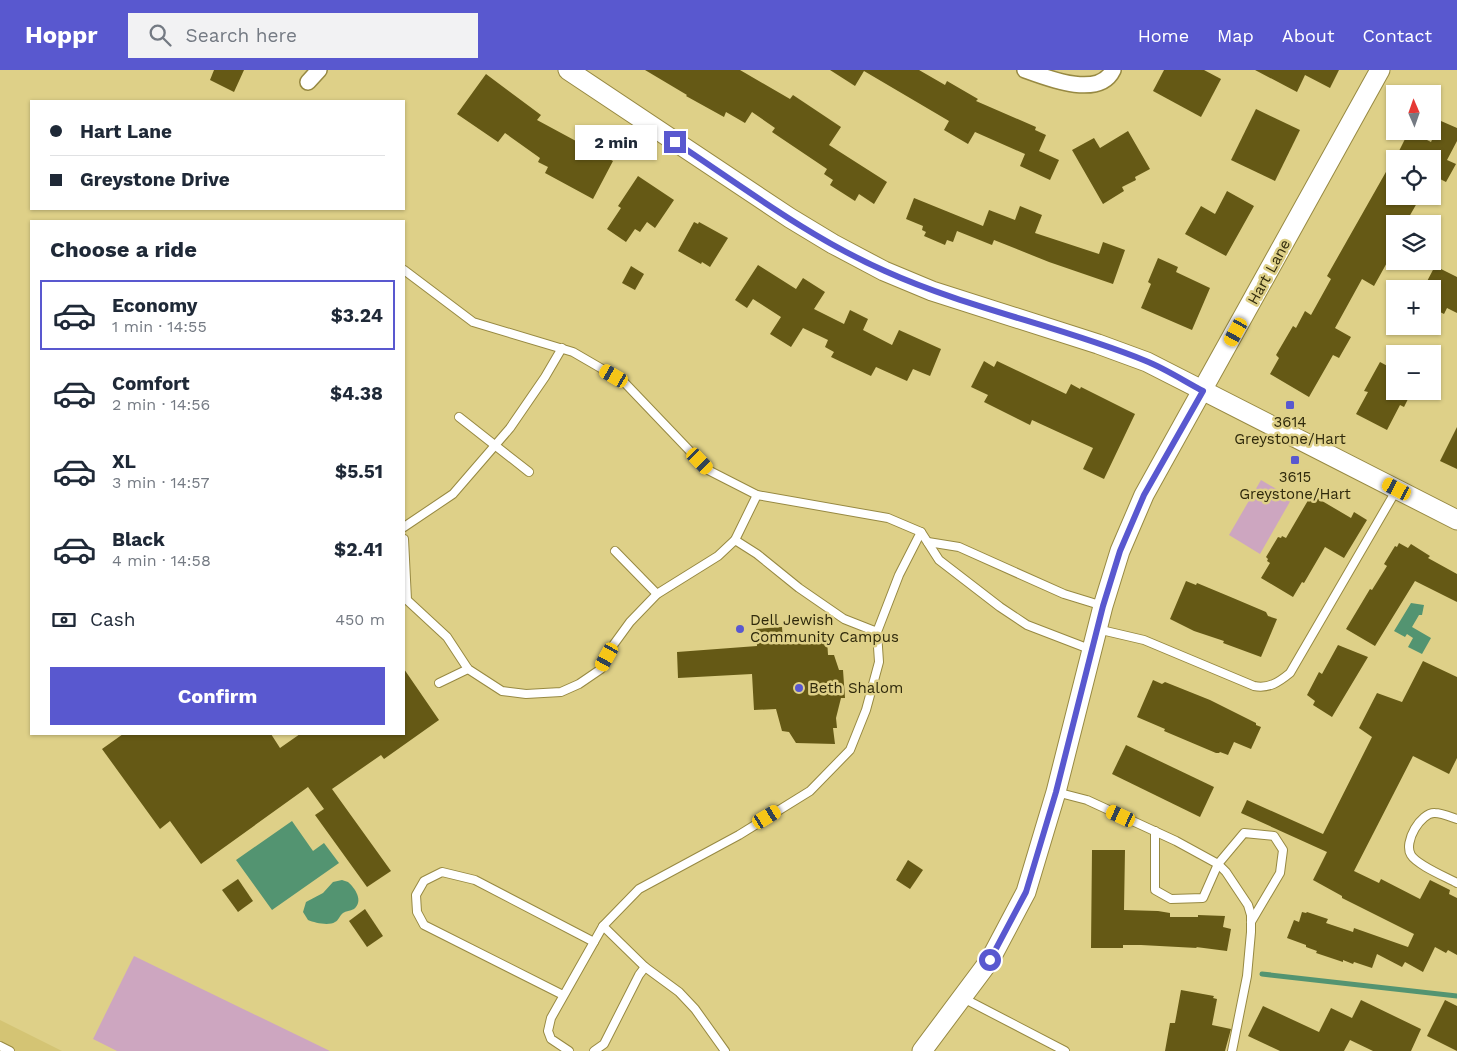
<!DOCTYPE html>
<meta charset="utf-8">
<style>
:root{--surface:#fff;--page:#f2f2f3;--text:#1f2937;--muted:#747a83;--line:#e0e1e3;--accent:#5958cf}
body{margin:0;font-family:"Work Sans",sans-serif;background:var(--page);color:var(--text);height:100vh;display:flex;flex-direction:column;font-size:19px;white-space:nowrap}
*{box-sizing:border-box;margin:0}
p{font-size:16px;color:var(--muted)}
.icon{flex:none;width:28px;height:28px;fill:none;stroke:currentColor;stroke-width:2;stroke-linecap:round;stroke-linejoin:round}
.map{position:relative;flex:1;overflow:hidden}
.panel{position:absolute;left:30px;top:150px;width:375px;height:515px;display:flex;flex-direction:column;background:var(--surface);border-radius:0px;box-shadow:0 1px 4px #0004}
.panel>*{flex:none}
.banner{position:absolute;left:30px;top:30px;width:375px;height:110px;border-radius:0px;box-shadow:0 1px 4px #0004;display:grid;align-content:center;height:110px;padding:0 20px;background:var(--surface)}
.needle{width:32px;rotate:358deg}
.buttons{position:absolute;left:1386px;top:15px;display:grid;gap:10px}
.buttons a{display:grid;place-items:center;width:55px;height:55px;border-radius:0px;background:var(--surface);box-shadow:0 1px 4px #0004;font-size:25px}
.end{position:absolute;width:22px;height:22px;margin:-11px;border:6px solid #5958cf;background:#fff;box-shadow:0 0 0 2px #fff}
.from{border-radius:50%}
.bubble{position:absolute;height:35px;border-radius:0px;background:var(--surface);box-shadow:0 1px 4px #0004;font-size:16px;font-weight:700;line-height:35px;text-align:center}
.car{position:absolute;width:15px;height:30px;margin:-15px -8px;border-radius:6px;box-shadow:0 0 4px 1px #0007;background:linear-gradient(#f5c518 24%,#345 0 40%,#f5c518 0 76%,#345 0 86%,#f5c518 0)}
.banner b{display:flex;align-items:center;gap:18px;height:48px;font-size:19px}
.banner b+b{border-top:1px solid var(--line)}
.banner i{width:12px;height:12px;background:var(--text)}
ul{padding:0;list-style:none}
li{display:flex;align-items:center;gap:15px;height:70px;margin:0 10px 8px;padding:0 10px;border:2px solid transparent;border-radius:0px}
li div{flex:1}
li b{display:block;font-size:19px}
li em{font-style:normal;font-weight:700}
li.active{border-color:var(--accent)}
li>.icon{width:45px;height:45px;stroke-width:1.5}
h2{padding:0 20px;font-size:22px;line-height:60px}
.pay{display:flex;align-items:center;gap:12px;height:55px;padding:0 20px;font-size:19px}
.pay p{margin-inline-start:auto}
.primary-button{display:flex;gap:10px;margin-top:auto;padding:10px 20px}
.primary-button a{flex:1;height:58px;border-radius:0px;background:var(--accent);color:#fff;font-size:20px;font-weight:700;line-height:58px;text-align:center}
header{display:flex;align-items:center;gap:30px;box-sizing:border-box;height:70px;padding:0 25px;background:var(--accent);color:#fff}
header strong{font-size:24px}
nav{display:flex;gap:28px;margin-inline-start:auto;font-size:18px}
.search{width:350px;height:45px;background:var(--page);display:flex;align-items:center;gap:12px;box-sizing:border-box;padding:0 18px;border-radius:0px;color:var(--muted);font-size:19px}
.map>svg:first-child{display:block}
.built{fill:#d4c474}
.green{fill:#cda6c0}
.water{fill:#539471}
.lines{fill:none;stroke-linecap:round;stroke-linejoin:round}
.stream{stroke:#539471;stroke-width:5}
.building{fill:#655915}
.service-casing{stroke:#978942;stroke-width:10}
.minor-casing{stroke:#978942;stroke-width:18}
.tertiary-casing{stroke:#978942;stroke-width:21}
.service{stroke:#fff;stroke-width:8}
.minor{stroke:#fff;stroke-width:15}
.tertiary{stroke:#fff;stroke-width:19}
.route{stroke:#5958cf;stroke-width:6}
.poi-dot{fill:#5958cf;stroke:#ded088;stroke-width:2}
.labels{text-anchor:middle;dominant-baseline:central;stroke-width:5;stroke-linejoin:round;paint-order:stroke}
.street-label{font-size:15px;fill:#2f290b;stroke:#ded088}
.poi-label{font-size:15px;fill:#2f290b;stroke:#ded088}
</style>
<header>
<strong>Hoppr</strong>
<div class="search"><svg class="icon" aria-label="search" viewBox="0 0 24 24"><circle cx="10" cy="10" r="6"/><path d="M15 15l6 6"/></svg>Search here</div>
<nav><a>Home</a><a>Map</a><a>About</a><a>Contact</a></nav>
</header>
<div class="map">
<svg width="1457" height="981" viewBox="0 0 1457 981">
<rect width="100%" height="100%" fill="#ded088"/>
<polygon class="built" points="0,950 62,981 0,981"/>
<g class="green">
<polygon points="1261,410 1292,428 1260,484 1229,465"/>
<polygon points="134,886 330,981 117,981 93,969"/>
</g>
<g class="water">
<polygon points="1411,533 1424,535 1422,545 1419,545 1412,557 1431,568 1422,584 1408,577 1413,568 1407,564 1405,567 1394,561"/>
<polygon points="292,751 313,781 324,773 339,793 272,840 236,790"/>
<path d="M342 810 348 812C355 818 364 831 354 839 350 841 346 841 343 843 339 846 339 850 335 852 329 856 315 853 308 850L303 842 306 832 323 823 333 812Z"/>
</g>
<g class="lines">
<polyline class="stream" points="1262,904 1457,926"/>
</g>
<g class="building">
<polygon points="214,0 244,0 234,22 210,10"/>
<polygon points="645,0 740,0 790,29 793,25 841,57 829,75 887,112 874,134 859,124 855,131 830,115 833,110 824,104 827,99 772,62 775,58 752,42 745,53 726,42 724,47 686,26 687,25"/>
<polygon points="830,0 919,0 945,15 947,11 978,29 976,31 1036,57 1035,60 1046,65 1039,81 1059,90 1050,110 1020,96 1025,84 975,62 968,74 944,60 949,51 864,1 855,16"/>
<polygon points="1164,0 1204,0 1221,9 1201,47 1153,21"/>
<polygon points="1255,0 1339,0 1330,18 1305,5 1297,22"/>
<polygon points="486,4 541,45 537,50 613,91 593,129 545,103 548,97 538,92 540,88 505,63 498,72 457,44"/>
<polygon points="1256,39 1300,60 1275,111 1231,90"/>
<polygon points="1441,51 1457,58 1457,71 1447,90 1456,94 1446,112 1438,108 1432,119 1432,89 1395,89 1395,126 1421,126 1405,154 1395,154 1395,171 1386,187 1389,189 1374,216 1362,209 1335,258 1351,267 1339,288 1333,285 1309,327 1270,304 1279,288 1276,285 1293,256 1296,258 1305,241 1311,245 1331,209 1327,206 1395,86 1395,89 1409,61 1431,72"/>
<polygon points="1128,61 1150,99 1135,107 1136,110 1122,117 1124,121 1103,134 1072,80 1094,68 1100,78"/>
<polygon points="638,106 674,130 655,158 647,152 640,162 635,159 626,172 607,159 621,138 618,136"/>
<polygon points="1227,121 1254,136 1226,186 1185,164 1201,136 1215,144"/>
<polygon points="914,128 983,156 989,140 1015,150 1020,136 1042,145 1035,163 1099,184 1103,172 1125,180 1113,214 1049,192 994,170 992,175 957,161 953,172 947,170 945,175 924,166 926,162 922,160 923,156 906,149"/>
<polygon points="694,152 698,154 699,152 728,168 710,197 702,192 701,194 678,181"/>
<polygon points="1158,188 1178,197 1176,202 1210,218 1192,260 1141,238 1151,214 1148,212"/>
<polygon points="758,195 796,219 803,208 825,222 814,239 844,254 850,240 868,249 863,260 892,275 899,260 941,279 930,306 913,299 907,311 876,297 871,306 831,287 834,282 825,277 828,270 803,258 791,277 770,264 781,247 753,229 747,238 735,230"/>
<polygon points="631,196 644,204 635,220 622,213"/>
<polygon points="1435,196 1457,207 1457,243 1447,238 1444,244 1432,238 1432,219 1423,219"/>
<polygon points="984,291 994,297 997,291 1066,324 1071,314 1080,319 1081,317 1135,344 1104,409 1083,399 1093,378 1032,350 1030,355 984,332 988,325 971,317"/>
<polygon points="1380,292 1395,300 1395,321 1412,321 1404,337 1400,335 1387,360 1356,344 1368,322 1364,321"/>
<polygon points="1457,357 1457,399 1440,391"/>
<polygon points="1310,427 1316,430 1317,428 1351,448 1354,442 1367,450 1344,488 1325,477 1304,513 1302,512 1293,527 1261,508 1270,493 1267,491 1268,489 1266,487 1278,467 1281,468 1282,466 1286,468"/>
<polygon points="1399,473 1408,478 1411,474 1430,486 1428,488 1457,504 1457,532 1415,511 1375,576 1346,559 1370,519 1372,520 1387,496 1384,494 1395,476 1397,477"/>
<polygon points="1186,511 1196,515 1197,513 1233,528 1266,542 1268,546 1277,549 1261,587 1223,573 1224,571 1194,561 1170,549"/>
<polygon points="782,557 783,572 827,569 828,585 834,585 839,600 843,600 845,628 841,628 836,648 837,658 833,658 835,674 796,673 789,662 782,661 776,639 754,640 752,604 678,608 677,582 757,576 756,559"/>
<polygon points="1338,575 1368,587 1332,647 1313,635 1315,631 1307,625 1319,602 1322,604"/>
<polygon points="1423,591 1457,607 1457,688 1449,704 1413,686 1354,801 1379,813 1381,809 1420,829 1430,810 1450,820 1449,824 1457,828 1457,885 1448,880 1446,883 1435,877 1423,902 1405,892 1402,897 1377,884 1372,898 1354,892 1353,894 1343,890 1343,892 1316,883 1317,881 1306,877 1306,875 1287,868 1294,850 1299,852 1302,842 1306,843 1307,842 1328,849 1326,853 1353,862 1354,858 1408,877 1414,864 1342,828 1342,826 1313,810 1327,782 1241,743 1247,730 1323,764 1372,667 1359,658 1377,623 1402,632"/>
<polygon points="404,599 439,650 384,689 381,685 332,719 391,801 367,817 315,745 324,739 308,717 201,794 170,751 160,759 102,679 123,664 271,664 280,678 300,664 404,664"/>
<polygon points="1153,610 1162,614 1165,612 1210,630 1256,653 1256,655 1261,657 1251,679 1234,672 1228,685 1220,682 1219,683 1216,683 1164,661 1165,659 1137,647"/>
<polygon points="1126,675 1214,717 1200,747 1112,704"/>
<polygon points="1092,780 1125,780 1124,840 1158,841 1170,843 1170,847 1198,847 1198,845 1225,846 1223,857 1231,859 1227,881 1196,877 1197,878 1141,875 1123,875 1123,878 1091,878"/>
<polygon points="908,790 923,800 910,819 896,810"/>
<polygon points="238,809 253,831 238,842 222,820"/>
<polygon points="365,839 383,866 367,877 349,851"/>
<polygon points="1181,920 1214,926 1213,928 1217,929 1212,955 1231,959 1225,981 1165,981 1170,953 1175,953"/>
<polygon points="1361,930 1421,959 1411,981 1373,981 1350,970 1344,981 1280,981 1248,966 1263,936 1319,962 1331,938 1352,948"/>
<polygon points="1445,930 1457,936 1457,981 1427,966"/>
</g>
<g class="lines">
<g class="service-casing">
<g id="service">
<polyline points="404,200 473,252 573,282 623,311 708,400 757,425 888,448 921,462 939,490 1000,537 1027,555 1092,580"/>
<polyline points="459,347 529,402"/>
<polyline points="404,457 453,424 510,358 545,307 562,278"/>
<polyline points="404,469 407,530 447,567 468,599 502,621 526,624 561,622 579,614 601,599 614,574 630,552 657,524 718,486 735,470 757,484 799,518 844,549 877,562 899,505 921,462"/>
<polyline points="735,470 757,425"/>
<polyline points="928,472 959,477 1064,524 1103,536"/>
<polyline points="615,481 657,524"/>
<path d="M1097 559 1144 570 1254 616C1269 619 1279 612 1290 603L1397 419"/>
<polyline points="439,613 468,599"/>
<polyline points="1056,722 1087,730 1176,771 1218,794 1226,802 1248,835 1251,845 1251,862 1247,906 1232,981"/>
<path d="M1457 749C1451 747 1441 743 1435 743 1421 742 1403 772 1411 785 1417 795 1446 807 1457 813"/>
<polyline points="1155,761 1155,820 1171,829 1203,828 1218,794 1244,763 1274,766 1283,780 1280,803 1251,852"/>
<polyline points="603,856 645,897 679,922 695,939 725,981"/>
<polyline points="563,925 424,855 417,842 416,825 424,811 442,802 475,810 594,872"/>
<polyline points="963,928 1065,981"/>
<polyline points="0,976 10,981"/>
<polyline points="569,981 551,969 548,961 551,948 603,856 639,819 739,765 810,721 850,680 866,640 879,592 877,562"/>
<polyline points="594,981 604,974 639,905 645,897"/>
</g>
</g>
<g class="minor-casing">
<g id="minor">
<path d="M1025 0C1047 8 1099 29 1113 0"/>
<polyline points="308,12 319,0"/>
</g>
</g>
<g class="tertiary-casing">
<g id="tertiary">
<polyline points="568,0 790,148 833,174 884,201 932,221 1098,274 1147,292 1457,450"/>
<polyline points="922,981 990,890 1026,822 1056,722 1103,536 1120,481 1144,425 1380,0"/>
</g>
</g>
<use href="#service" class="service"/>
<use href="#minor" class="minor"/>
<use href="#tertiary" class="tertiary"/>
</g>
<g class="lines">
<path class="route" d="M675 72C743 117 810 168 885 201 969 239 1061 256 1146 291 1166 299 1184 311 1203 321L1144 425 1120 481 1103 536 1056 722 1026 822 990 890"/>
</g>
<g class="poi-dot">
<rect x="1285" y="330" width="10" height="10" rx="2.5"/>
<rect x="1290" y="385" width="10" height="10" rx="2.5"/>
<circle cx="740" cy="559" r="5"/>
<circle cx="799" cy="618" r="5"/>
</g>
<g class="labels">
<g class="street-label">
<text transform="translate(1269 202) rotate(-61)">Hart Lane</text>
</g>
<g class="poi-label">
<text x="1290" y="352">3614<tspan x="1290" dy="17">Greystone/Hart</tspan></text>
<text x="1295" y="407">3615<tspan x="1295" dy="17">Greystone/Hart</tspan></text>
<text x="750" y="550" text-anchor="start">Dell Jewish<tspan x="750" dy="17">Community Campus</tspan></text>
<text x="809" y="618" text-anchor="start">Beth Shalom</text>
</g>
</g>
</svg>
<div class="buttons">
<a><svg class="needle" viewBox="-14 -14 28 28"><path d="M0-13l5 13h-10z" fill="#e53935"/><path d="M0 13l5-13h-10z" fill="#747a83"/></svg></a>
<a><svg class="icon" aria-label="locate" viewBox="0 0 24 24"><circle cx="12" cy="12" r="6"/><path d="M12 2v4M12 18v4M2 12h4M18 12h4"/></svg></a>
<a><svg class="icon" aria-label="layers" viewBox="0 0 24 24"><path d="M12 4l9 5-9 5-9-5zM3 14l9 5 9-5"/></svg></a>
<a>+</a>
<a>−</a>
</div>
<i class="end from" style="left:990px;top:890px"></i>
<i class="end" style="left:675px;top:72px"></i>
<div class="bubble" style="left:575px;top:55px;width:82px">2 min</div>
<i class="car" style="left:1236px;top:262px;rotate:209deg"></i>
<i class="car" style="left:614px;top:306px;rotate:300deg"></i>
<i class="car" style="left:700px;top:391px;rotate:136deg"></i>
<i class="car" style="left:1397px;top:419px;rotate:297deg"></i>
<i class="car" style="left:607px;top:587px;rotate:209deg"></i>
<i class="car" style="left:1121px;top:746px;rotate:295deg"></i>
<i class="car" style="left:767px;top:747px;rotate:59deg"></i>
<div class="banner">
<b><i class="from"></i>Hart Lane</b>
<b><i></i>Greystone Drive</b>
</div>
<section class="panel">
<h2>Choose a ride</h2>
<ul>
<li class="active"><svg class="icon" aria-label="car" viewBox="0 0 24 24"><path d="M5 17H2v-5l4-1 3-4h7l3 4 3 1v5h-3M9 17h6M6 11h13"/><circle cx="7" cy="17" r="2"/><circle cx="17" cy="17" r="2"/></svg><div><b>Economy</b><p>1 min · 14:55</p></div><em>$3.24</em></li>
<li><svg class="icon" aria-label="car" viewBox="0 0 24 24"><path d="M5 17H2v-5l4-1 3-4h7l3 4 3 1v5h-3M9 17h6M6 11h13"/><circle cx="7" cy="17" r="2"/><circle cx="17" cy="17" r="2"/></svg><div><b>Comfort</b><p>2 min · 14:56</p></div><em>$4.38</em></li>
<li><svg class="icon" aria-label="car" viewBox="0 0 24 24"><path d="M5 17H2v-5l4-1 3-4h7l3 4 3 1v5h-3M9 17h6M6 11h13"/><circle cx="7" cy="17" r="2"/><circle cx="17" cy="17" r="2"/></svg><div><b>XL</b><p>3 min · 14:57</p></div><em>$5.51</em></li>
<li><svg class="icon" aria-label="car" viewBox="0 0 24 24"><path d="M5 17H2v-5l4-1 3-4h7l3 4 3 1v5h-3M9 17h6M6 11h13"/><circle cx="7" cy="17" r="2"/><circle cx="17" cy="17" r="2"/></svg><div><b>Black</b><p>4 min · 14:58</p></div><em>$2.41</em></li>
</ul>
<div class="pay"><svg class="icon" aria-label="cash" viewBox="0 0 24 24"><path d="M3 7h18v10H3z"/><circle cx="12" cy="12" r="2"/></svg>Cash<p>450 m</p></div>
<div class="primary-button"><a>Confirm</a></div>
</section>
</div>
